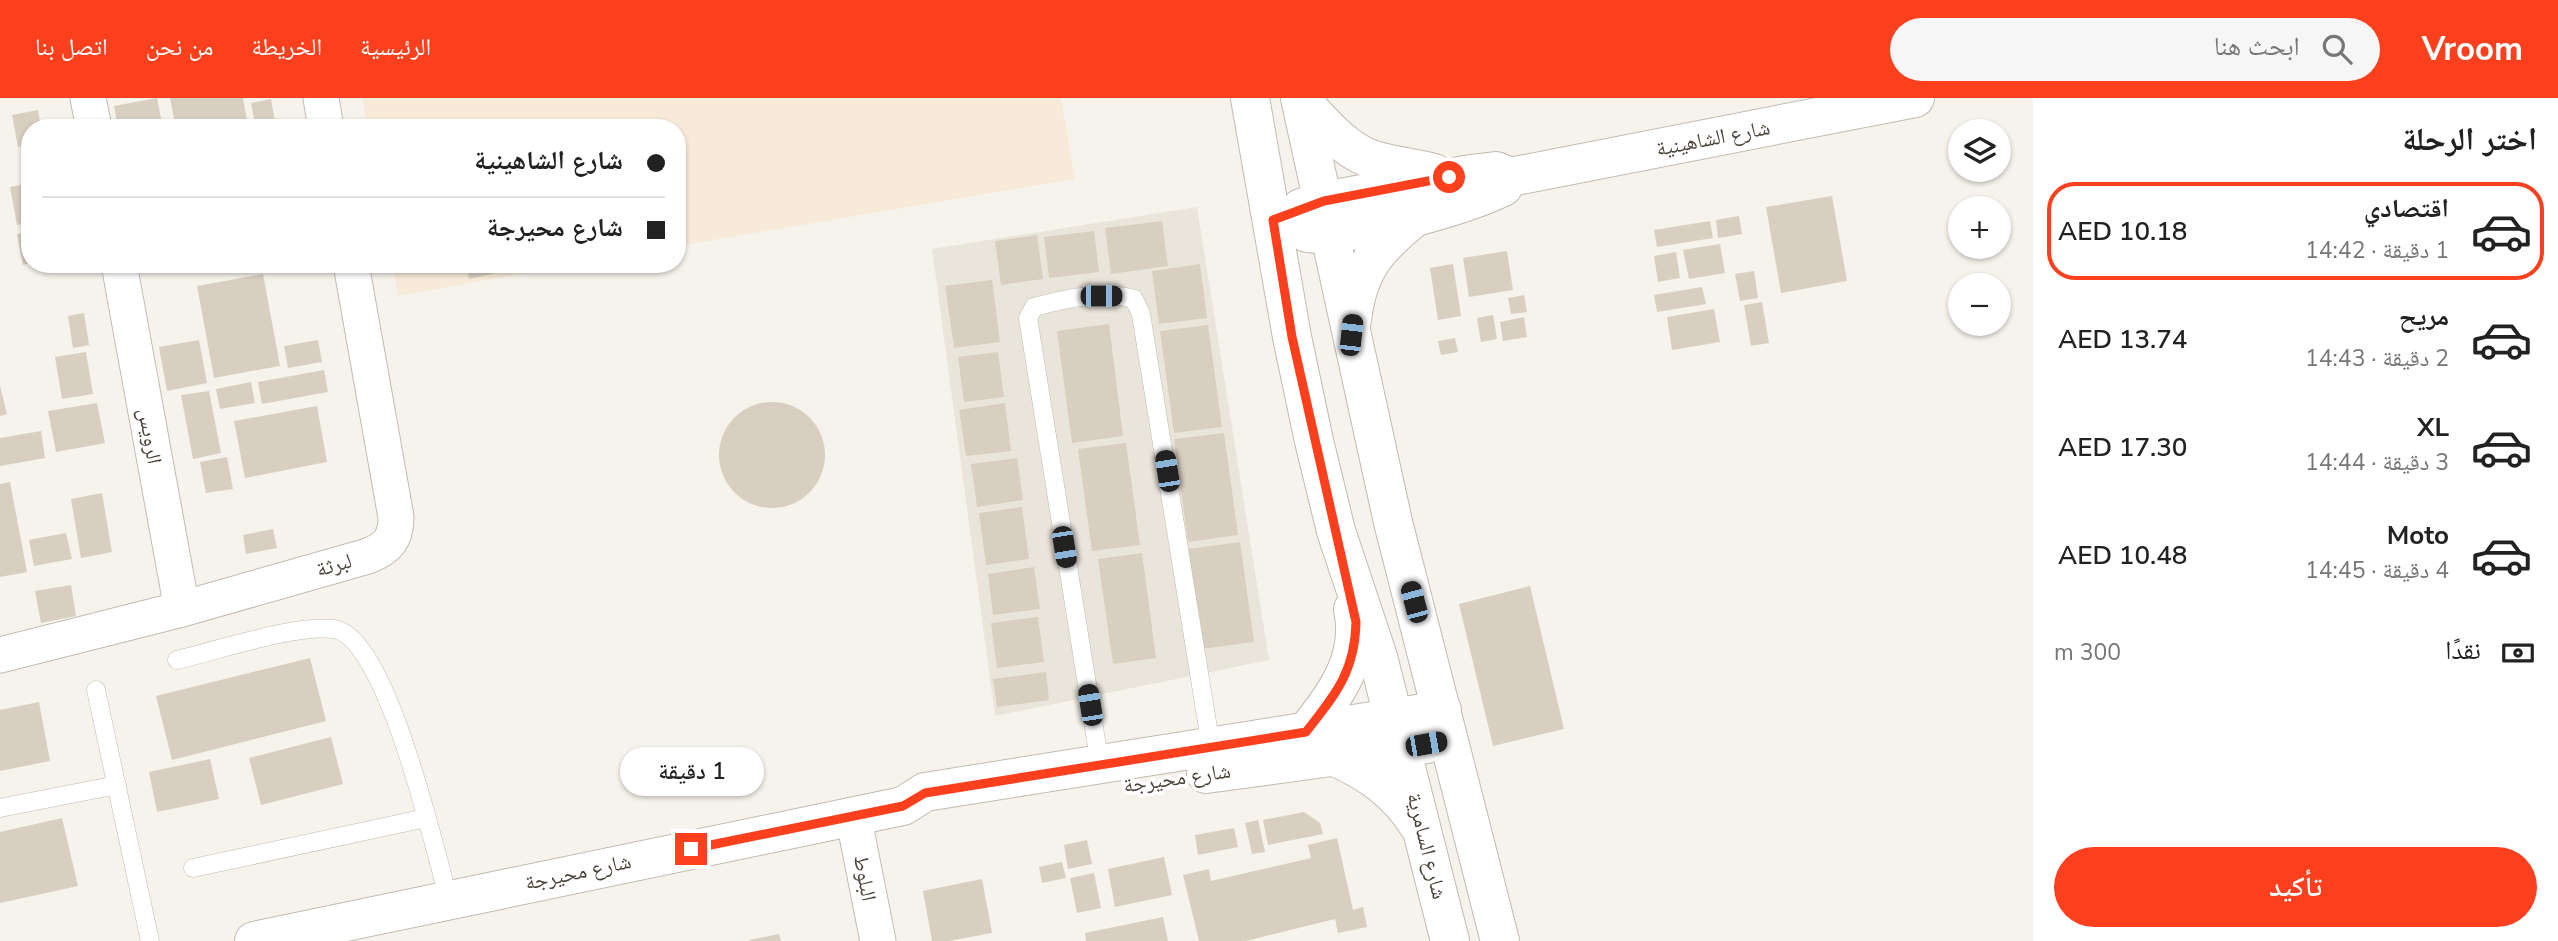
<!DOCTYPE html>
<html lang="ar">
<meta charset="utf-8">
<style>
:root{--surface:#fff;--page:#f6f6f6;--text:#222;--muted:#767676;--line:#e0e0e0;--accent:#fc3f1d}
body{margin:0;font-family:"Nunito Sans","Noto Naskh Arabic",sans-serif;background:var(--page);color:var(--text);direction:rtl;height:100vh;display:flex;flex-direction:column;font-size:26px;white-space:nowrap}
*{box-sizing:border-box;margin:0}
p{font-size:23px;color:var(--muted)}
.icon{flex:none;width:38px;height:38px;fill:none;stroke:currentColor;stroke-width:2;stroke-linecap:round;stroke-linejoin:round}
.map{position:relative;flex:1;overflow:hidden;direction:ltr}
.side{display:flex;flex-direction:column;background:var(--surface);width:525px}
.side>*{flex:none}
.top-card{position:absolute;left:21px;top:21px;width:665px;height:154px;border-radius:28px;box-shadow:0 2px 5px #0004;direction:rtl;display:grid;align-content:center;height:154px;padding:0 21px;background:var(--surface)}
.fabs{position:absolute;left:1948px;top:21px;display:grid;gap:14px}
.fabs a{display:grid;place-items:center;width:63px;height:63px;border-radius:50%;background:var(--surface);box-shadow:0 2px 5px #0004;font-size:35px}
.end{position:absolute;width:32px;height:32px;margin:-16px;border:9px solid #fc3f1d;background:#fff;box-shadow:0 0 0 4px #fff}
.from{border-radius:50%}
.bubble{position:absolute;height:49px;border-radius:24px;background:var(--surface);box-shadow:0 2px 5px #0004;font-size:23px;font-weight:600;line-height:49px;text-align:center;direction:rtl}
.car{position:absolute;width:21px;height:42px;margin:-21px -10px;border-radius:9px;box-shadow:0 0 5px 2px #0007;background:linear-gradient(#222 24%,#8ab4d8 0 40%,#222 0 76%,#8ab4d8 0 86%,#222 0)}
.top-card b{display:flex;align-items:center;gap:24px;height:66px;font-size:26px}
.top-card b+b{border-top:2px solid var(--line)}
.top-card i{width:18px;height:18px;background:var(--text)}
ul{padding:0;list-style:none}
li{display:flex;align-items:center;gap:21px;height:98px;margin:0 14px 10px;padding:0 7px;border:4px solid transparent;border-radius:28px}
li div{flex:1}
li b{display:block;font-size:26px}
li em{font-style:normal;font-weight:600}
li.active{border-color:var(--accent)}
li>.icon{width:63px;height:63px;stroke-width:1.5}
h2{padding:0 21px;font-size:32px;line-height:84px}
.pay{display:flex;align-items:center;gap:18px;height:77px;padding:0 21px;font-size:26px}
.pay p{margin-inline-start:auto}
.primary-button{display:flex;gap:14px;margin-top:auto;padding:14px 21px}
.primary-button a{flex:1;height:80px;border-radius:42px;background:var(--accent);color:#fff;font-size:28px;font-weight:600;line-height:80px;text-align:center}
header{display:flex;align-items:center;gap:42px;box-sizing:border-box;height:98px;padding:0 35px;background:var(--accent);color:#fff}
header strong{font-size:33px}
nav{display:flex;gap:38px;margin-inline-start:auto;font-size:24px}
.search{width:490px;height:63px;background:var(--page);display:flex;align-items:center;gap:18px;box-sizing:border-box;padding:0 24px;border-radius:38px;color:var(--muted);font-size:26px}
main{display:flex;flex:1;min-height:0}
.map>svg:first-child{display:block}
.residential{fill:#eae5da}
.commercial{fill:#f7ead8}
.building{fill:#d8cfc1}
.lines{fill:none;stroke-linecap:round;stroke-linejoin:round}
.service-casing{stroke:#c2bbae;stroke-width:19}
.minor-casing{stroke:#c2bbae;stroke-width:37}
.tertiary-casing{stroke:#c2bbae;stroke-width:40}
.service{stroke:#fff;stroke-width:18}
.minor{stroke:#fff;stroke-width:35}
.tertiary{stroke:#fff;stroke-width:38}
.route{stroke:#fc3f1d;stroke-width:9}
.labels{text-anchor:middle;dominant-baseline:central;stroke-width:7;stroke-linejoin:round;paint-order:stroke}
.street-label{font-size:21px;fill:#4b4439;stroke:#fff}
</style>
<header>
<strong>Vroom</strong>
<div class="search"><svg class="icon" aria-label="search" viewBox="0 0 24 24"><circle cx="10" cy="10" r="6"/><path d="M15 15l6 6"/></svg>ابحث هنا</div>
<nav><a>الرئيسية</a><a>الخريطة</a><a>من نحن</a><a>اتصل بنا</a></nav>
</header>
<main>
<section class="side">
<h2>اختر الرحلة</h2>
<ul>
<li class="active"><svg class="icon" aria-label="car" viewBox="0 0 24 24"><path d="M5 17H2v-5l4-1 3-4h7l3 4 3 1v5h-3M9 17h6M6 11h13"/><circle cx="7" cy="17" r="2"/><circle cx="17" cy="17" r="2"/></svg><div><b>اقتصادي</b><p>1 دقيقة · 14:42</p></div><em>AED 10.18</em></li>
<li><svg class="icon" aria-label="car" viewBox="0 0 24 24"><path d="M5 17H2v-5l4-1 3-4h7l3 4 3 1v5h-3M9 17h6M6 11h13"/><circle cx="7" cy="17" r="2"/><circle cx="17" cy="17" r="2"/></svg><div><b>مريح</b><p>2 دقيقة · 14:43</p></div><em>AED 13.74</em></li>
<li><svg class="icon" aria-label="car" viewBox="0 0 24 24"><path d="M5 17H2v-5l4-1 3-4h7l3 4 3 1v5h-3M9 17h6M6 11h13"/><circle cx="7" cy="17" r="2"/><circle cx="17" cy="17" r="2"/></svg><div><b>XL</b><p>3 دقيقة · 14:44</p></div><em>AED 17.30</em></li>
<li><svg class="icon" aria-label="car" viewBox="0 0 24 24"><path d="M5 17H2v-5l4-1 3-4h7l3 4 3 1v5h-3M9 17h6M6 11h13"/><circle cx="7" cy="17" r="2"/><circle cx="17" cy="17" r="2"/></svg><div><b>Moto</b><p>4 دقيقة · 14:45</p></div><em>AED 10.48</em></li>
</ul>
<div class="pay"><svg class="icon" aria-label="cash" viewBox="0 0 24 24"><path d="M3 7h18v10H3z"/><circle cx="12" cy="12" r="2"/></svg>نقدًا<p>300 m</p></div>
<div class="primary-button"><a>تأكيد</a></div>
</section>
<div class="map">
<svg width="2033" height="843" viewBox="0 0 2033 843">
<rect width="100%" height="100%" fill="#f6f3ec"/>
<polygon class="residential" points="1197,109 1269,562 995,618 932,151"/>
<g class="commercial">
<polygon points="362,0 1061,0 1075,81 677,148 677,30 368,30"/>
<polygon points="392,166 574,166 398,198"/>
</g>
<g class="building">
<polygon points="157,0 163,30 118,30 114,8"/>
<polygon points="170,0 243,0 247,22 205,30 176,30"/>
<polygon points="271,1 276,29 256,30 251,5"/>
<polygon points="38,12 41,30 30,30 30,47 18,49 12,17"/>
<polygon points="30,85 30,125 17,127 10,89"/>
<polygon points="1832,98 1847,183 1781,195 1766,109"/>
<polygon points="1739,118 1742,136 1718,140 1716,122"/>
<polygon points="1162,123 1168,168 1111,176 1105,130"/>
<polygon points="1710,123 1713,140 1657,149 1654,132"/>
<polygon points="1094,133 1099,174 1049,180 1044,139"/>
<polygon points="30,134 30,165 23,167 17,136"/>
<polygon points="1037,137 1043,181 1001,187 995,143"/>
<polygon points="1720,146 1725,175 1689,181 1683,152"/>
<polygon points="1507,153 1513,192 1469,199 1463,160"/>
<polygon points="1676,154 1680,180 1658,184 1654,158"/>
<polygon points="466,166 531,166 531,167 469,181"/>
<polygon points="1200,166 1207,220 1159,226 1152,173"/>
<polygon points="1453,166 1461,218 1438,222 1430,170"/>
<polygon points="1754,173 1758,200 1740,203 1735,176"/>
<polygon points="263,176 280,268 214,280 197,188"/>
<polygon points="992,182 1000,244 954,250 945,188"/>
<polygon points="1702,189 1706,206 1657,214 1654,197"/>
<polygon points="1524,197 1527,214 1511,216 1508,200"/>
<polygon points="1762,204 1769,245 1751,248 1744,207"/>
<polygon points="1714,211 1720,244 1672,252 1667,219"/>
<polygon points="84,215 89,247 73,250 68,218"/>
<polygon points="1493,217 1497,241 1481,244 1477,220"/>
<polygon points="1524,219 1527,239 1503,243 1500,224"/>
<polygon points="1109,226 1123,338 1072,345 1057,233"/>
<polygon points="1208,227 1222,329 1174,335 1160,233"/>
<polygon points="1455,240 1458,254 1441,257 1438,243"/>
<polygon points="199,242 207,285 167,293 159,249"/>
<polygon points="318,242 322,264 288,270 284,248"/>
<polygon points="86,254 93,296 62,301 55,259"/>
<polygon points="998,254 1004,299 964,304 958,259"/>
<polygon points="324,272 328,294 262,306 258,284"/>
<polygon points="251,284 255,305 220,311 216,291"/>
<polygon points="0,288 7,316 0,318"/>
<polygon points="209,293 221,355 193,361 181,297"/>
<circle cx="772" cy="357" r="53"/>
<polygon points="97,305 105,345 56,354 48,313"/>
<polygon points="1005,305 1011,353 966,358 959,312"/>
<polygon points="317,308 327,364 245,380 234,323"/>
<polygon points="41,333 45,360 0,368 0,340"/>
<polygon points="1224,335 1238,437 1188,444 1174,341"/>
<polygon points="1126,345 1140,447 1092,453 1078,351"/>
<polygon points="227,359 233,391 206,395 200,364"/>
<polygon points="1017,360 1023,402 977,409 971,366"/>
<polygon points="10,384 27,474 0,479 0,386"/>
<polygon points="102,395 112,454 81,460 71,401"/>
<polygon points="1022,409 1029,461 986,467 979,415"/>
<polygon points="273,431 277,450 246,456 243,437"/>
<polygon points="66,435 72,461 34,468 29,442"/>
<polygon points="1240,444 1254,544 1201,551 1188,451"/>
<polygon points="1142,455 1156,560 1113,566 1098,461"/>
<polygon points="1034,469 1040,511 993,517 988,476"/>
<polygon points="71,487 76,518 41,525 35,493"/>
<polygon points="1530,488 1564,631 1493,648 1459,506"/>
<polygon points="1038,519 1044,564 997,570 991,525"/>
<polygon points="310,560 326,623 172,662 156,598"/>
<polygon points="1046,574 1049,602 997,609 993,581"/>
<polygon points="39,604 50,663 0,673 0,612"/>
<polygon points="331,639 343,686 261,707 249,660"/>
<polygon points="210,661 219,701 157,714 149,674"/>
<polygon points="1304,714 1320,725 1323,736 1268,747 1263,722"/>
<polygon points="62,720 78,788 0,805 0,734"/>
<polygon points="1258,722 1265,754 1252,756 1245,725"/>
<polygon points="1234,730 1238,749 1198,757 1195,737"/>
<polygon points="1337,740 1353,812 1363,809 1367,829 1338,835 1335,821 1246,843 1199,843 1183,777 1209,771 1211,783 1311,760 1308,747"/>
<polygon points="1087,742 1092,766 1068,771 1064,747"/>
<polygon points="1164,759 1172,797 1115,809 1108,771"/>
<polygon points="1062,764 1066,780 1042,785 1039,769"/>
<polygon points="1094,775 1101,810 1077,815 1070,780"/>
<polygon points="982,781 992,835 949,843 932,843 923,793"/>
<polygon points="1163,819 1168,843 1086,843 1085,835"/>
<polygon points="779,836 781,843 750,843 749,842"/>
</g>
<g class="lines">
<g class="service-casing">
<g id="service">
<path d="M177 562C219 552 292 527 333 531 386 535 435 753 449 802"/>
<polyline points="96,592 150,843"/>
<path d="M1100 667 1028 220 1034 209C1064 201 1103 192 1134 201L1141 216 1211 649"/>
<polyline points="0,710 117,687"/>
<polyline points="193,770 426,720"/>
</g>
</g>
<g class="minor-casing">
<g id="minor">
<polyline points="88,0 94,30"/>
<polyline points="321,0 326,30"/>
<polyline points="119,166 182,511"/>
<path d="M0 557 182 511 368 458C388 450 396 441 396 419L351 166"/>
<polyline points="853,717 878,843"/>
</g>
</g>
<g class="tertiary-casing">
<g id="tertiary">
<polyline points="1250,0 1292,239 1314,343 1336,433 1378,559 1450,843"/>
<polyline points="1300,0 1393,424 1500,843"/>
<path d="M1301 2C1321 23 1341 49 1368 60 1389 68 1412 69 1434 75"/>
<polyline points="1301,110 1324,103 1471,76 1496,73 1510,79 1915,0"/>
<path d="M1307 135C1349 141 1464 108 1503 89"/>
<path d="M1352 222C1358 170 1377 150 1415 119"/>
<path d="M1306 634C1336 596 1363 561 1353 511"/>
<path d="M1335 659C1369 674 1398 694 1418 727"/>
<polyline points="1206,676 1427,646"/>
<polyline points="254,843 903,708 925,694 1442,612"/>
</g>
</g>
<use href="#service" class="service"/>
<use href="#minor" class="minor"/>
<use href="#tertiary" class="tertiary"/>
</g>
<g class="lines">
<path class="route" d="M691 751 903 708 925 695 1306 634C1335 597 1355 574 1356 524L1292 239 1273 122 1324 103 1449 79"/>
</g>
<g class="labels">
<g class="street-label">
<text transform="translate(1713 40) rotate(-11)">شارع الشاهينية</text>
<text transform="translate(150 338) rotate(80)">الرويس</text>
<text transform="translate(334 467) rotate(-16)">لبرثة</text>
<text transform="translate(1177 680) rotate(-8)">شارع محيرجة</text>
<text transform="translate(1427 748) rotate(76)">شارع السامرية</text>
<text transform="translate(578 774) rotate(-12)">شارع محيرجة</text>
<text transform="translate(865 780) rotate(79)">البلوط</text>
</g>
</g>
</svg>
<div class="fabs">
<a><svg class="icon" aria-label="layers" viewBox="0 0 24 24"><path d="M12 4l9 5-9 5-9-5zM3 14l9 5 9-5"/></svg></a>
<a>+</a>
<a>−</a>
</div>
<i class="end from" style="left:1449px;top:79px"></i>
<i class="end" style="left:691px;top:751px"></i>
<div class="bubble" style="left:620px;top:649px;width:144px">1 دقيقة</div>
<i class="car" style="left:1101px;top:198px;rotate:90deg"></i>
<i class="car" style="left:1351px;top:237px;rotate:6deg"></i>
<i class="car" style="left:1167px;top:373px;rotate:351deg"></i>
<i class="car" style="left:1064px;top:449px;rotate:171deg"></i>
<i class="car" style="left:1414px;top:504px;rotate:345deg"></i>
<i class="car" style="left:1090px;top:607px;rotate:351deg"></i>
<i class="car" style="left:1426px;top:646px;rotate:80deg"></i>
<div class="top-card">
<b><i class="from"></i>شارع الشاهينية</b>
<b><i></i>شارع محيرجة</b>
</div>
</div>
</main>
